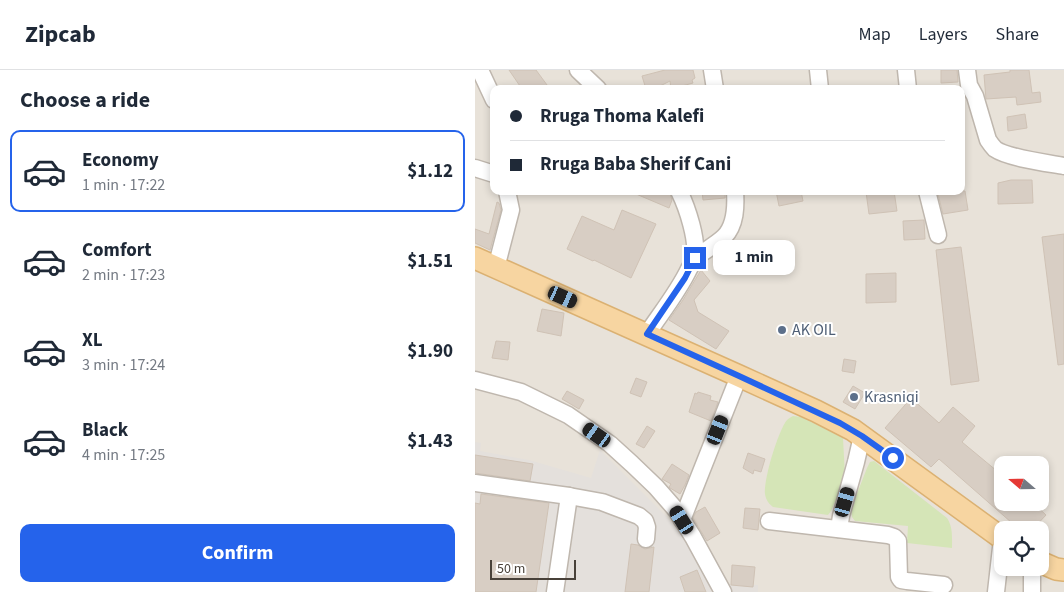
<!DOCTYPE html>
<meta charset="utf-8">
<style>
:root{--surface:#fff;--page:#f6f6f7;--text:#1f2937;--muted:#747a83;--line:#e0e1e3;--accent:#2563eb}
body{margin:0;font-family:"Source Sans 3",sans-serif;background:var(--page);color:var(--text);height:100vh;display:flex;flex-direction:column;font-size:19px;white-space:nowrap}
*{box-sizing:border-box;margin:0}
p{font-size:16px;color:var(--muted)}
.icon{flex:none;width:28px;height:28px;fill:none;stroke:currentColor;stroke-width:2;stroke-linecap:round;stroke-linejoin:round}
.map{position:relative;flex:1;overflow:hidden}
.side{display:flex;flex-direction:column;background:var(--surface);width:475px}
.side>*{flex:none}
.hud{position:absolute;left:15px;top:15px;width:475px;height:110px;border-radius:10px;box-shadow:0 2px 8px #0003;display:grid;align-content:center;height:110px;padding:0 20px;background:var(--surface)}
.needle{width:32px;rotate:290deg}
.tools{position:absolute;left:519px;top:386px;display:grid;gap:10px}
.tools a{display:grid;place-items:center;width:55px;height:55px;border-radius:10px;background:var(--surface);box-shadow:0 2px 8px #0003;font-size:25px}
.scale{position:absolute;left:15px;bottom:12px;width:86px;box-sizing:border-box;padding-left:5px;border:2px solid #484139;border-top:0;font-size:14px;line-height:18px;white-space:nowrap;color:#484139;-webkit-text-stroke:4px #fff;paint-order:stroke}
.end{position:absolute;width:22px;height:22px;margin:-11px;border:6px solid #2563eb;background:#fff;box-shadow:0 0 0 2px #fff}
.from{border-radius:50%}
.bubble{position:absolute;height:35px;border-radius:10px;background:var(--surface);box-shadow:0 2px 8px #0003;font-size:16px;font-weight:700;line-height:35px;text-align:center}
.car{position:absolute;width:15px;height:30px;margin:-15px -8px;border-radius:6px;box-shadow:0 0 4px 1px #0007;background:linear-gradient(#222 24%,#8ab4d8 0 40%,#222 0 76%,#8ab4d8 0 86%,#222 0)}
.hud b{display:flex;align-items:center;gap:18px;height:48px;font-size:19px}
.hud b+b{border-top:1px solid var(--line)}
.hud i{width:12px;height:12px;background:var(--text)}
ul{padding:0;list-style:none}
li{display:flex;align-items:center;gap:15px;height:82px;margin:0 10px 8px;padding:0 10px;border:2px solid transparent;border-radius:10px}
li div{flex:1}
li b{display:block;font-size:19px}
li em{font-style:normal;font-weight:700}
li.current{border-color:var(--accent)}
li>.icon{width:45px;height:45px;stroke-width:1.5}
h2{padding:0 20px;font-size:22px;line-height:60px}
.action{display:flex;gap:10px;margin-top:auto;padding:10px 20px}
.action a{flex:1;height:58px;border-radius:10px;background:var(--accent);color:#fff;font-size:20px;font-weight:700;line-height:58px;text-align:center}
header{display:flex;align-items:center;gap:30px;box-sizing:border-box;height:70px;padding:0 25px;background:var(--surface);border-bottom:1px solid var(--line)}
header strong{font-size:24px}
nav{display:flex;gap:28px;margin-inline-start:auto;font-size:18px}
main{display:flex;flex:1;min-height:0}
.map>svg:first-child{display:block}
.residential{fill:#e8e2d9;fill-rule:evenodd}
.industrial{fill:#e4e0dc}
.green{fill:#d5e5b7}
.building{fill:#d8cec4;stroke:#cfc2b5}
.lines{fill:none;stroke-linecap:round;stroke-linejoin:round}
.minor-casing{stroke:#bfb7ae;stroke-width:19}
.major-casing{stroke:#dbb172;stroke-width:24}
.minor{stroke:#fff;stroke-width:16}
.major{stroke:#f7d5a1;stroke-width:21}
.route{stroke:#2563eb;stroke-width:6}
.service-dot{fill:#5c6f8a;stroke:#fff;stroke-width:2}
.labels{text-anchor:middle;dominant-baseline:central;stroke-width:4;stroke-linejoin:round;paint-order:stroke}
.service-label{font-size:16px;fill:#4e5e75;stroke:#fff;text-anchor:start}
</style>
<header>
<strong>Zipcab</strong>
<nav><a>Map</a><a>Layers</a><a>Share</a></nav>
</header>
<main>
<section class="side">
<h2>Choose a ride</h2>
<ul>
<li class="current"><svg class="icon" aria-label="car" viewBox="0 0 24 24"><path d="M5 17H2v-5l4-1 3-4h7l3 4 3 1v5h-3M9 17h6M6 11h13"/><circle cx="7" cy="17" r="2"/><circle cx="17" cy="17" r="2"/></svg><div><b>Economy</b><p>1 min · 17:22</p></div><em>$1.12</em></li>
<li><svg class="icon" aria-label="car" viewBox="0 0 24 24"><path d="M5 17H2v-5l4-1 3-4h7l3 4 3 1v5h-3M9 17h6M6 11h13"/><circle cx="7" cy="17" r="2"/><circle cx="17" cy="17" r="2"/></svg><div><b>Comfort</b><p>2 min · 17:23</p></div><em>$1.51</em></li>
<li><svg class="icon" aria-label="car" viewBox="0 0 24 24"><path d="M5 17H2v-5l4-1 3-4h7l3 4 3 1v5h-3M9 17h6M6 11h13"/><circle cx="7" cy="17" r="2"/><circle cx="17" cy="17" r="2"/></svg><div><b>XL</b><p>3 min · 17:24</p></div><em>$1.90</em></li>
<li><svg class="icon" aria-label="car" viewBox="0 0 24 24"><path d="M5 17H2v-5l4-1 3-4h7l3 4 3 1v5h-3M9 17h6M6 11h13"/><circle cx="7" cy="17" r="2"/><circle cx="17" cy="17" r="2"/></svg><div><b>Black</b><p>4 min · 17:25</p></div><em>$1.43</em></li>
</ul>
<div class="action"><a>Confirm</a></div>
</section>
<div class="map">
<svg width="589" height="522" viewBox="0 0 589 522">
<rect width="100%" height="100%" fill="#f4f0eb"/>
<path class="residential" d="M0 0H589V522H0ZM19 19H486V121H19ZM528 395H565V432H528ZM528 460H565V498H528Z"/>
<polygon class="industrial" points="0,372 6,373 5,381 54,390 116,408 125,380 191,446 213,474 236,515 283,515 283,522 0,522"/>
<g class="green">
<path d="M318 346 326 347 368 368 370 406 362 427 356 441 353 445 298 437C294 434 291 430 290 424 288 411 303 361 312 350 314 348 316 347 318 346Z"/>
<path d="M399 391 472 448C478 457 477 467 477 478L432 473 433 456 380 451 377 447 376 439 392 398 395 392Z"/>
</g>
<g class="building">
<polygon points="34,0 61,0 75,19 47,19"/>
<polygon points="190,0 218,0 220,8 217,10 218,13 196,19 195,11 181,18 181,16 175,19 171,19 167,6"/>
<polygon points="466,0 482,0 483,12 466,13"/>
<polygon points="535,0 554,0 557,23 565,22 566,32 542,35 541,27 511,29 509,5 535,2"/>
<polygon points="550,44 552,58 533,61 532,47"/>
<polygon points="536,110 557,110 558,133 523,134 523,113"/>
<polygon points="154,121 194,121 197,130 194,138"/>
<polygon points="227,121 250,121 250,128 228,130"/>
<polygon points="301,121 326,121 328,131 304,136"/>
<polygon points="400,121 419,121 422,141 394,144 391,122"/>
<polygon points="476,121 490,121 493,140 468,144 463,124"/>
<polygon points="22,132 24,133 26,140 15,180 0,173 0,159 14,164"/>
<polygon points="147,140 181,154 156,208 119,190 118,191 92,179 107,146 139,160"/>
<polygon points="449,150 450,169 429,170 428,151"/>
<polygon points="589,164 589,294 583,295 567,167"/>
<polygon points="486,177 504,311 476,315 461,180"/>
<polygon points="226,200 235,211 219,230 223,242 254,261 241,279 194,250 208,230"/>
<polygon points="421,203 421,232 391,233 391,204"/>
<polygon points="67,239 89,243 86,266 62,261"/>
<polygon points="21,271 35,272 33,290 17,288"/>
<polygon points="369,289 381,291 379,303 367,301"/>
<polygon points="161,308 172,312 166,327 155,323"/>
<polygon points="378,316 390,323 380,339 368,332"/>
<polygon points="92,321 109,330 104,339 87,329"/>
<polygon points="223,322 236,326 235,330 243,332 236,351 214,342 220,323 222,324"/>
<polygon points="436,328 464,353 478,337 500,356 487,372 528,406 528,432 557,432 571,445 557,460 545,460 464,389 456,397 410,358"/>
<polygon points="172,356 180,361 169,378 161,374"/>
<polygon points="273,383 290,389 286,402 279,400 278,404 268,398"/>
<polygon points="0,385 58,394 55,411 0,403"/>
<polygon points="197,394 214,405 210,415 205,424 195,418 194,417 196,414 187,409"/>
<polygon points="6,424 74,433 61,522 0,522 0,433 5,434"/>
<polygon points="230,437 245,463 232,471 218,448 221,442"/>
<polygon points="270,438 285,439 283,460 268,458"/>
<polygon points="156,474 163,475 170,479 179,477 174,522 150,522"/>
<polygon points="257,495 280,497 278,517 256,515"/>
<polygon points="222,500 231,522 210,522 205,507"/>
</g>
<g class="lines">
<g class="minor-casing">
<g id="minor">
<polyline points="5,0 19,30"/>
<polyline points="103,0 123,19"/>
<polyline points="237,0 240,19"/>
<polyline points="343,0 345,19"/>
<polyline points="431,0 433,19"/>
<path d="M492 0 494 15 500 26 513 70C515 73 517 76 520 79 533 88 572 93 589 96"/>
<polyline points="0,98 19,104"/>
<polyline points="452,121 463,165"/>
<path d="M220 188C229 181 242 174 249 167 261 155 261 136 260 121"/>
<polyline points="21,198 36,140 32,121"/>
<path d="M172 264C186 243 203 222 214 199 216 196 218 192 219 189 224 172 212 137 204 121"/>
<polyline points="0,310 46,322 93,345 135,374 157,394 181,417 202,441 218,467 248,522"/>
<polyline points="0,413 94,426 127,432 164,446 170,451 172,457 171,469"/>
<polyline points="207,450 264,306"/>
<polyline points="294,451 413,465 419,467 423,471 424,507 426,510 432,511 469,515"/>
<polyline points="364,459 366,446 381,392 387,366"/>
<polyline points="80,522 94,426"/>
<polyline points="521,522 527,469"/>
<polyline points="557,522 557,498"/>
</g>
</g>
<g class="major-casing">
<g id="major">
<polyline points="0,188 264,306 341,341 378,360 528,469"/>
<polyline points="565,492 581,499 589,500"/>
</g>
</g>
<use href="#minor" class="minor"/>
<use href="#major" class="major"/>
</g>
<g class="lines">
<polyline class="route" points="220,188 210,208 172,264 264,306 365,353 387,366 418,388"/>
</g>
<g class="service-dot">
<circle cx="307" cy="260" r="5"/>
<circle cx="379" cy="327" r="5"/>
</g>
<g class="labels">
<g class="service-label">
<text x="317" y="260">AK OIL</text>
<text x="389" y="327">Krasniqi</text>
</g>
</g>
</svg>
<div class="tools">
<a><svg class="needle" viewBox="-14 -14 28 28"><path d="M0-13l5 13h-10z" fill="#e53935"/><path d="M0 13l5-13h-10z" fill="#747a83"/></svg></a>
<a><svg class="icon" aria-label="locate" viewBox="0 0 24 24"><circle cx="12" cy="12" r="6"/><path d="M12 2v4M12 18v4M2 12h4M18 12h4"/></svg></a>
</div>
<div class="scale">50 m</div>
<i class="end from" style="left:418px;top:388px"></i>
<i class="end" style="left:220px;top:188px"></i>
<div class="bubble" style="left:238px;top:170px;width:82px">1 min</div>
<i class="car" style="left:88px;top:227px;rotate:114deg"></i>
<i class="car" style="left:243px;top:360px;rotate:22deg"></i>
<i class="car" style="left:122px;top:365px;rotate:305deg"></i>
<i class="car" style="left:370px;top:432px;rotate:16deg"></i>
<i class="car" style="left:207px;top:450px;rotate:328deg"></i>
<div class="hud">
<b><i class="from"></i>Rruga Thoma Kalefi</b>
<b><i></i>Rruga Baba Sherif Cani</b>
</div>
</div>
</main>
